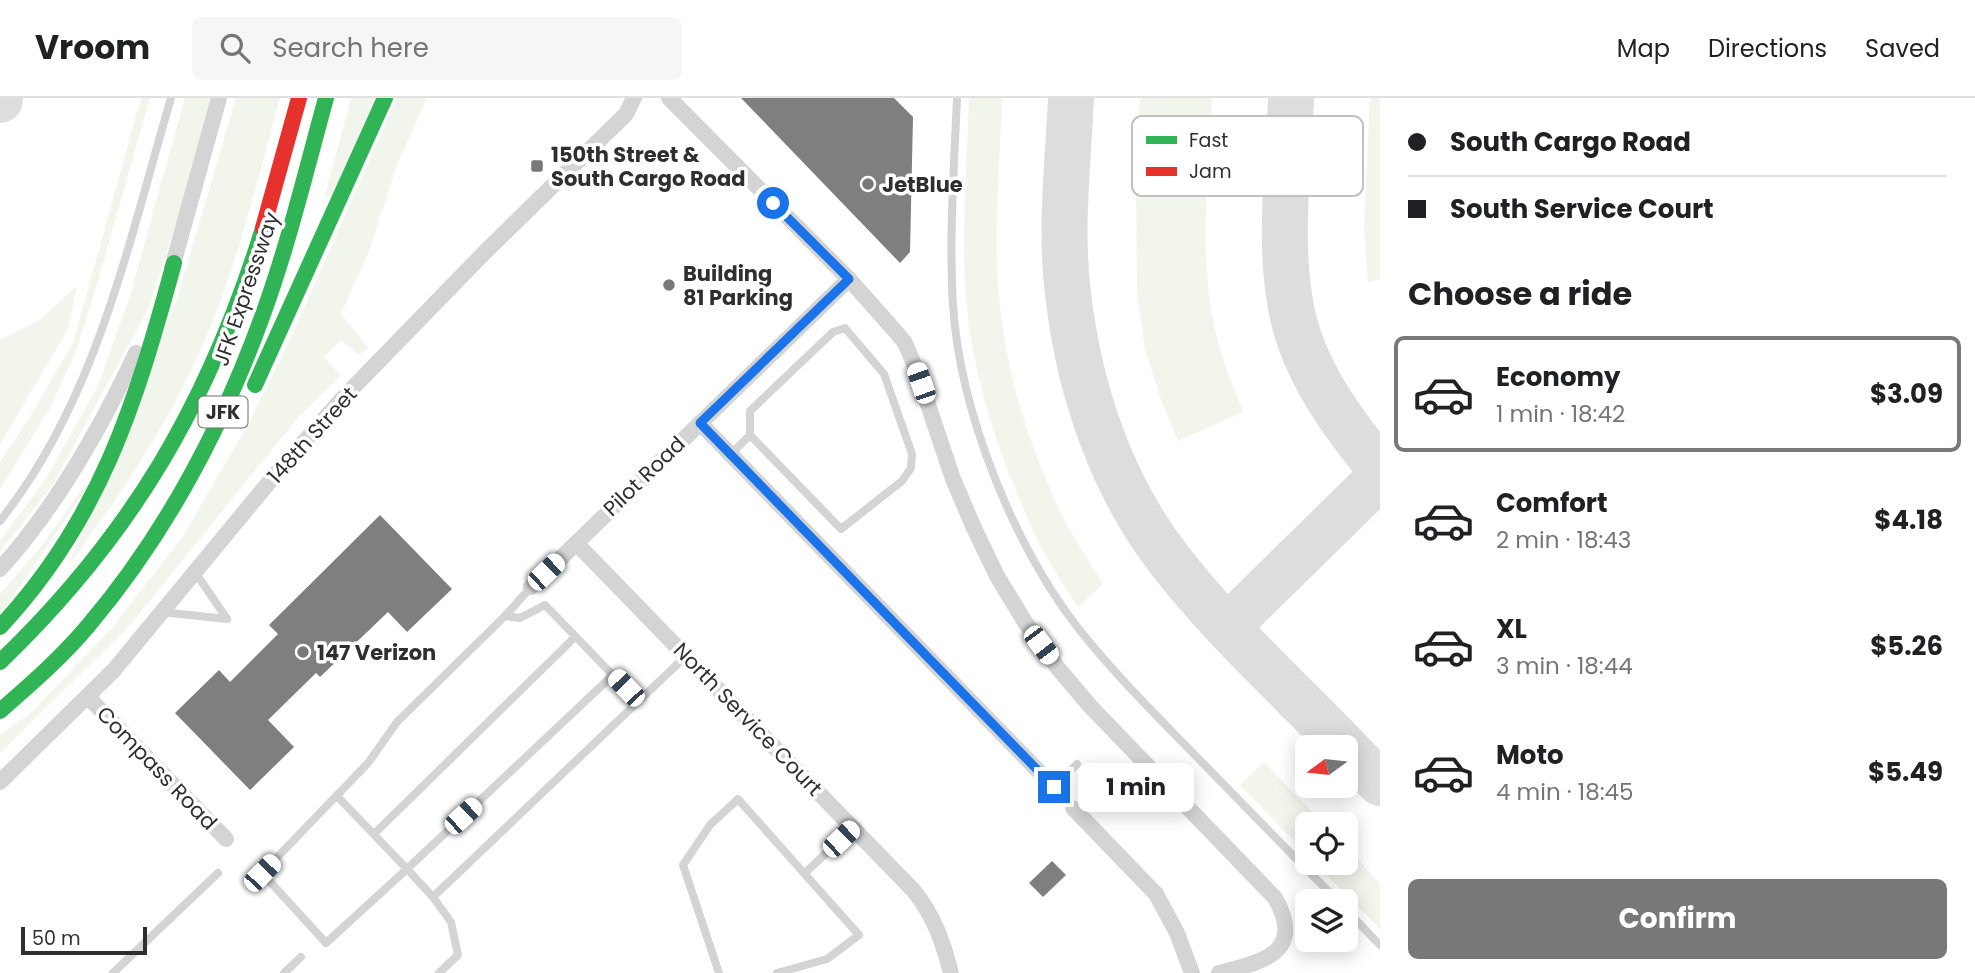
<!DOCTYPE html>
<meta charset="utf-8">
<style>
:root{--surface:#fff;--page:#f6f6f6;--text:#202124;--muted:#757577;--line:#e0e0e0;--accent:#787878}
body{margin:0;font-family:Poppins,sans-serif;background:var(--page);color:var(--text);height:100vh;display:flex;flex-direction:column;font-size:26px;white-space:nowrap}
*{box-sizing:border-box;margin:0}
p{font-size:23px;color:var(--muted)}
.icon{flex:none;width:38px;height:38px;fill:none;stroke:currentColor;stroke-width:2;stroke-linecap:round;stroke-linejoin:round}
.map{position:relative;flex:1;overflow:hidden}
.drawer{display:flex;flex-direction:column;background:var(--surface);width:595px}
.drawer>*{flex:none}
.guide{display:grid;align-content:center;height:154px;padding:0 28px;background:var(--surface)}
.needle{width:46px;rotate:255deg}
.buttons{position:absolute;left:1295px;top:637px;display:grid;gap:14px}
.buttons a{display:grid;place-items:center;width:63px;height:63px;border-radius:10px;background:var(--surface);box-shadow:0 4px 18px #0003;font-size:35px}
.scale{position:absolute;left:21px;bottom:18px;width:126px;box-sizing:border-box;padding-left:7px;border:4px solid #2f2f2f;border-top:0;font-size:19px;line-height:24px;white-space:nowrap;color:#2f2f2f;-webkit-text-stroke:5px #fff;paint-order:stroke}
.end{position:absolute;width:32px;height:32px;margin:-16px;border:9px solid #1a73e8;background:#fff;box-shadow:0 0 0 4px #fff}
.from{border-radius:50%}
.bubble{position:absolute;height:49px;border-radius:10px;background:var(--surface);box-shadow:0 4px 18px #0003;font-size:23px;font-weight:700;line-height:49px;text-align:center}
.car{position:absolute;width:21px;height:42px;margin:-21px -10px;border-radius:9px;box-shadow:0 0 5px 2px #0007;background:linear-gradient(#fff 24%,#345 0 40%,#fff 0 76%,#345 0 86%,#fff 0)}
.guide b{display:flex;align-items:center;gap:24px;height:66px;font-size:26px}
.guide b+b{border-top:2px solid var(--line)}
.guide i{width:18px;height:18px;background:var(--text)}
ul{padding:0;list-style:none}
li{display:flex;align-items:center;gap:21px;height:116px;margin:0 14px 10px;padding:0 14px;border:4px solid transparent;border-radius:10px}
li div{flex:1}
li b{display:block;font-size:26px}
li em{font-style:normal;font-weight:700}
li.current{border-color:var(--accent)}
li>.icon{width:63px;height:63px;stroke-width:1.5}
h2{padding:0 28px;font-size:32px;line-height:84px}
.primary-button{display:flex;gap:14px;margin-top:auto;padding:14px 28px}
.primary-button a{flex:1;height:80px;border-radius:10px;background:var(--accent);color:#fff;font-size:28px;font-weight:700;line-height:80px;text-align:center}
header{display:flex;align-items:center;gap:42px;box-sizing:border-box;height:98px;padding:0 35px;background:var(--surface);border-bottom:2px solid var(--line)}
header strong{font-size:33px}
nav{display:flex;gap:38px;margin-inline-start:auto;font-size:24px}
.search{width:490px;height:63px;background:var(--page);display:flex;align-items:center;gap:18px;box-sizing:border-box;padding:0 24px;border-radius:10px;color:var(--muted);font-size:26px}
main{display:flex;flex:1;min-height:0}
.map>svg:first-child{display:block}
.green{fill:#f1f5ec}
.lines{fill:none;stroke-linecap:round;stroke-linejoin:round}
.taxiway{stroke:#ddd;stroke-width:46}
.building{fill:#7f7f7f}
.lane{stroke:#d4d4d4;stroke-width:8}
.street{stroke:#d4d4d4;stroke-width:16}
.fast{stroke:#30b455;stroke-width:16}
.jam{stroke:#e5322d;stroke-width:16}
.route{stroke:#1a73e8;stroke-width:9}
.poi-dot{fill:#787878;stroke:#fff;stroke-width:2.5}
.labels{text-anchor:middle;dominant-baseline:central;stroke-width:7;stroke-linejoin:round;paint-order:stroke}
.shield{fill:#fff;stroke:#6d6d6d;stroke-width:2}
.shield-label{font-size:19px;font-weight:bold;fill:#2f2f2f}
.poi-label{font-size:21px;font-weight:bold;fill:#2f2f2f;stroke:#fff;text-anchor:start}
.street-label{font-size:21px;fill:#2f2f2f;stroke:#fff}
.key{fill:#fff;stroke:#c1c1c1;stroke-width:2}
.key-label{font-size:19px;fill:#2f2f2f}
</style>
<header>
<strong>Vroom</strong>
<div class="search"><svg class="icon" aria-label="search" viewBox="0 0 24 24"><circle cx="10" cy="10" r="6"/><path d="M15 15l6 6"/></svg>Search here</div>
<nav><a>Map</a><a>Directions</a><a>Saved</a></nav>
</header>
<main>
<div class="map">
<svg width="1380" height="875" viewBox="0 0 1380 875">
<rect width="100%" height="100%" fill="#fff"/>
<g class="green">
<polygon points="141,0 150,0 96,190 76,253 50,310 0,391 0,364 30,319 73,245"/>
<polygon points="185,0 212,0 178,120 148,211 53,386 0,454 0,443 45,382 98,288 129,201"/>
<path d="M236 0H280C253 101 228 205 178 298 147 358 108 413 68 468L177 201Z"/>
<polygon points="351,0 376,0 332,99 325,98"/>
<polygon points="397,0 427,0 397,67 368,155 341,216 368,250 359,257 341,242 324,259 341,278 299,318 130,527 0,655 0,637 32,614 112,530 183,438 250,323 291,239"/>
<path d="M969 0H1002C1000 62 994 125 998 187 1004 271 1029 352 1067 427 1078 447 1091 466 1103 486L1078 509C1064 487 1048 464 1037 441 1000 362 970 274 965 186 962 124 967 62 969 0Z"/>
<path d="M1140 0H1212C1209 75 1198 153 1214 227 1220 257 1232 286 1243 314L1178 343 1161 302 1145 251 1137 195 1136 72Z"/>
<polygon points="1370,0 1380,0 1380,182 1368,184 1364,129"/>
<polygon points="77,188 68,231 0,346 0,242 41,221"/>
<polygon points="85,387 88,388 0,518 0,496 40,450"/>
<polygon points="1264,664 1324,726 1307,726 1307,756 1240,687"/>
<polygon points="1346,749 1380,785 1380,831 1315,765 1346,765"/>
</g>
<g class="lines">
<g class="taxiway">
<path d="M1071 0C1068 65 1060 131 1068 196 1079 291 1111 388 1171 464 1223 531 1287 589 1345 649"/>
<path d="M1291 0C1288 73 1275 171 1299 240 1316 290 1347 330 1380 371"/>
<polyline points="0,2 0,0"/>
<polyline points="1228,528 1380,379"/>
<polyline points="1346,650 1380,685"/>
</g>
</g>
<g class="building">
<polygon points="741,0 894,0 913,19 910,154 900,165"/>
<polygon points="380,417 452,491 407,534 388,514 320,579 316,575 268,622 294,649 250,692 175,615 219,572 230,584 278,536 269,527"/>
<polygon points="1052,763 1066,777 1043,799 1029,785"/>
</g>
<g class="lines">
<g class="lane">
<path d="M957 0C954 69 949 138 953 207 960 314 1013 446 1078 530 1112 573 1151 612 1189 651 1239 702 1288 753 1338 803"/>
<polyline points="731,356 750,337 750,313 833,234 845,230 884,276 912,356 911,370 902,383 841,431 750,337"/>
<path d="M0 423C97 301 128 146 171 0"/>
<polyline points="195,474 227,521"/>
<polyline points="531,489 505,518 397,624 368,665 262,775 326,845 407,771 433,799 687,557"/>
<polyline points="162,514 227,521"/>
<polyline points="505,518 520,520 545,507 638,603"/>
<polyline points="1054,689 1077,666"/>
<polyline points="337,698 407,771 613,577"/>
<polyline points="374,736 575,539"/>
<polyline points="806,774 853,730"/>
<polyline points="433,799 451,824 458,857 439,875"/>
<polyline points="1346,812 1380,847"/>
<polyline points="113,875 218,775"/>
<polyline points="284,875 301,859"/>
<polyline points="719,875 683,767 710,727 738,701 859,837 827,861 777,875"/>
</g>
<g class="street">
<path d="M669 0 849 181 896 234 905 245 916 271 953 381 974 430 997 478 1025 524 1057 569 1090 608 1275 800C1306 855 1262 864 1219 875"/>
<polyline points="172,170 219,0"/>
<polyline points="700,325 1054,689"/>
<path d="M576 445 914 793C934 818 943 844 951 875"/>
<path d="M0 471C57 408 100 332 136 255"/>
<polyline points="531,489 849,181"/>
<polyline points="88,599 226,741"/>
<polyline points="0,684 114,572 280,371 342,301 485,154 626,16 634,0"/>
<polyline points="1073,710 1156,796 1177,835 1192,875"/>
</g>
<g class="fast">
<polyline points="255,287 385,0"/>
<path d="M0 529C101 421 136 304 174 165"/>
<path d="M0 564C132 437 209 305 263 130"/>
<path d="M0 613C31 586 62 559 88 528 165 437 221 332 262 219 288 148 306 73 326 0"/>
</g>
<polyline class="jam" points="263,130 299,0"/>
</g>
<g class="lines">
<polyline class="route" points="773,105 849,181 700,325 1054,689"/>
</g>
<g class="poi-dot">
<rect x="530" y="61" width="14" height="14" rx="3.5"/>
<circle cx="868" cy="86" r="7"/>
<circle cx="669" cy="187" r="7"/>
<circle cx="303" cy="554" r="7"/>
</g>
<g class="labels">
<rect class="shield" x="198.5" y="298.5" width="49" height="31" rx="5"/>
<g class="shield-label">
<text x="223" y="314">JFK</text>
</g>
<g class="poi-label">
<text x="551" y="56">150th Street &amp;<tspan x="551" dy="24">South Cargo Road</tspan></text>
<text x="882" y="86">JetBlue</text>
<text x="683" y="175">Building<tspan x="683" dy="24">81 Parking</tspan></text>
<text x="317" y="554">147 Verizon</text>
</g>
<g class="street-label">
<text transform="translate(246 191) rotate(-71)">JFK Expressway</text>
<text transform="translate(312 337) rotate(-48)">148th Street</text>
<text transform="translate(644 378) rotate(-44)">Pilot Road</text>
<text transform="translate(748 621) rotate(46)">North Service Court</text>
<text transform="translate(157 670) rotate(46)">Compass Road</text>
</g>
</g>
<rect x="1132" y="18" width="231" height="80" rx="10" class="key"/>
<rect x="1146" y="38" width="31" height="8" fill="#30b455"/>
<rect x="1146" y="69" width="31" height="9" fill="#e5322d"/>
<g class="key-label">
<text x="1189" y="49">Fast</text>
<text x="1189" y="80">Jam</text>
</g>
</svg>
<div class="buttons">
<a><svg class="needle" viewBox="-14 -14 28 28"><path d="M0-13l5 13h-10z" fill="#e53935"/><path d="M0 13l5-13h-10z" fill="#757577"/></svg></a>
<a><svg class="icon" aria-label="locate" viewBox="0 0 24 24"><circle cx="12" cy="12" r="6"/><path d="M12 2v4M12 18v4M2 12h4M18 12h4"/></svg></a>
<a><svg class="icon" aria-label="layers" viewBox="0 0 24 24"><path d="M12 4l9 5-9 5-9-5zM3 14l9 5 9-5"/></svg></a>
</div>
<div class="scale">50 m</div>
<i class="end from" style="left:773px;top:105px"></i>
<i class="end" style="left:1054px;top:689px"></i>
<div class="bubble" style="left:1078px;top:665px;width:116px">1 min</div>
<i class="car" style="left:921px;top:285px;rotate:341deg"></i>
<i class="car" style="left:546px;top:474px;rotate:46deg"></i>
<i class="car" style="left:1041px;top:547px;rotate:143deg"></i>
<i class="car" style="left:626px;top:590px;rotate:316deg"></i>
<i class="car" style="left:463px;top:718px;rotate:47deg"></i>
<i class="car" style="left:841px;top:741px;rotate:46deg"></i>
<i class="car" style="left:262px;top:775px;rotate:44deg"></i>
</div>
<section class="drawer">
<div class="guide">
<b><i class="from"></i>South Cargo Road</b>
<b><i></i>South Service Court</b>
</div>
<h2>Choose a ride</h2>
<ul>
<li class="current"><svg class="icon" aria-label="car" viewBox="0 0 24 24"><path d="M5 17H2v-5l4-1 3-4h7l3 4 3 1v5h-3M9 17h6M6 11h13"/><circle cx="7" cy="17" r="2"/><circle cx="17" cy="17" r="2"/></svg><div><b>Economy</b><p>1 min · 18:42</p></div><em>$3.09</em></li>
<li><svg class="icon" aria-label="car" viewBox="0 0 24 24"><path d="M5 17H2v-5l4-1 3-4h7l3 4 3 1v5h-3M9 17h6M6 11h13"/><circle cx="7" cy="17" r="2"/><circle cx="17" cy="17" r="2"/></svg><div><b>Comfort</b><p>2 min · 18:43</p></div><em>$4.18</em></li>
<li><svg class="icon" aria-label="car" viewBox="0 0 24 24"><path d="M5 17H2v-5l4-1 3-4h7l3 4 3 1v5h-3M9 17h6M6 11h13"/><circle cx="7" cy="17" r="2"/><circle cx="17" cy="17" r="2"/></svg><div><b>XL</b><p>3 min · 18:44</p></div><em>$5.26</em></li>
<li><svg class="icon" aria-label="car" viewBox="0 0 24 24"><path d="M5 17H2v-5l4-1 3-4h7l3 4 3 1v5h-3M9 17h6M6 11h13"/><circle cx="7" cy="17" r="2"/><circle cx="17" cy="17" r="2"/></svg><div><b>Moto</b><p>4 min · 18:45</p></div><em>$5.49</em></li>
</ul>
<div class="primary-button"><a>Confirm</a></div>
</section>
</main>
